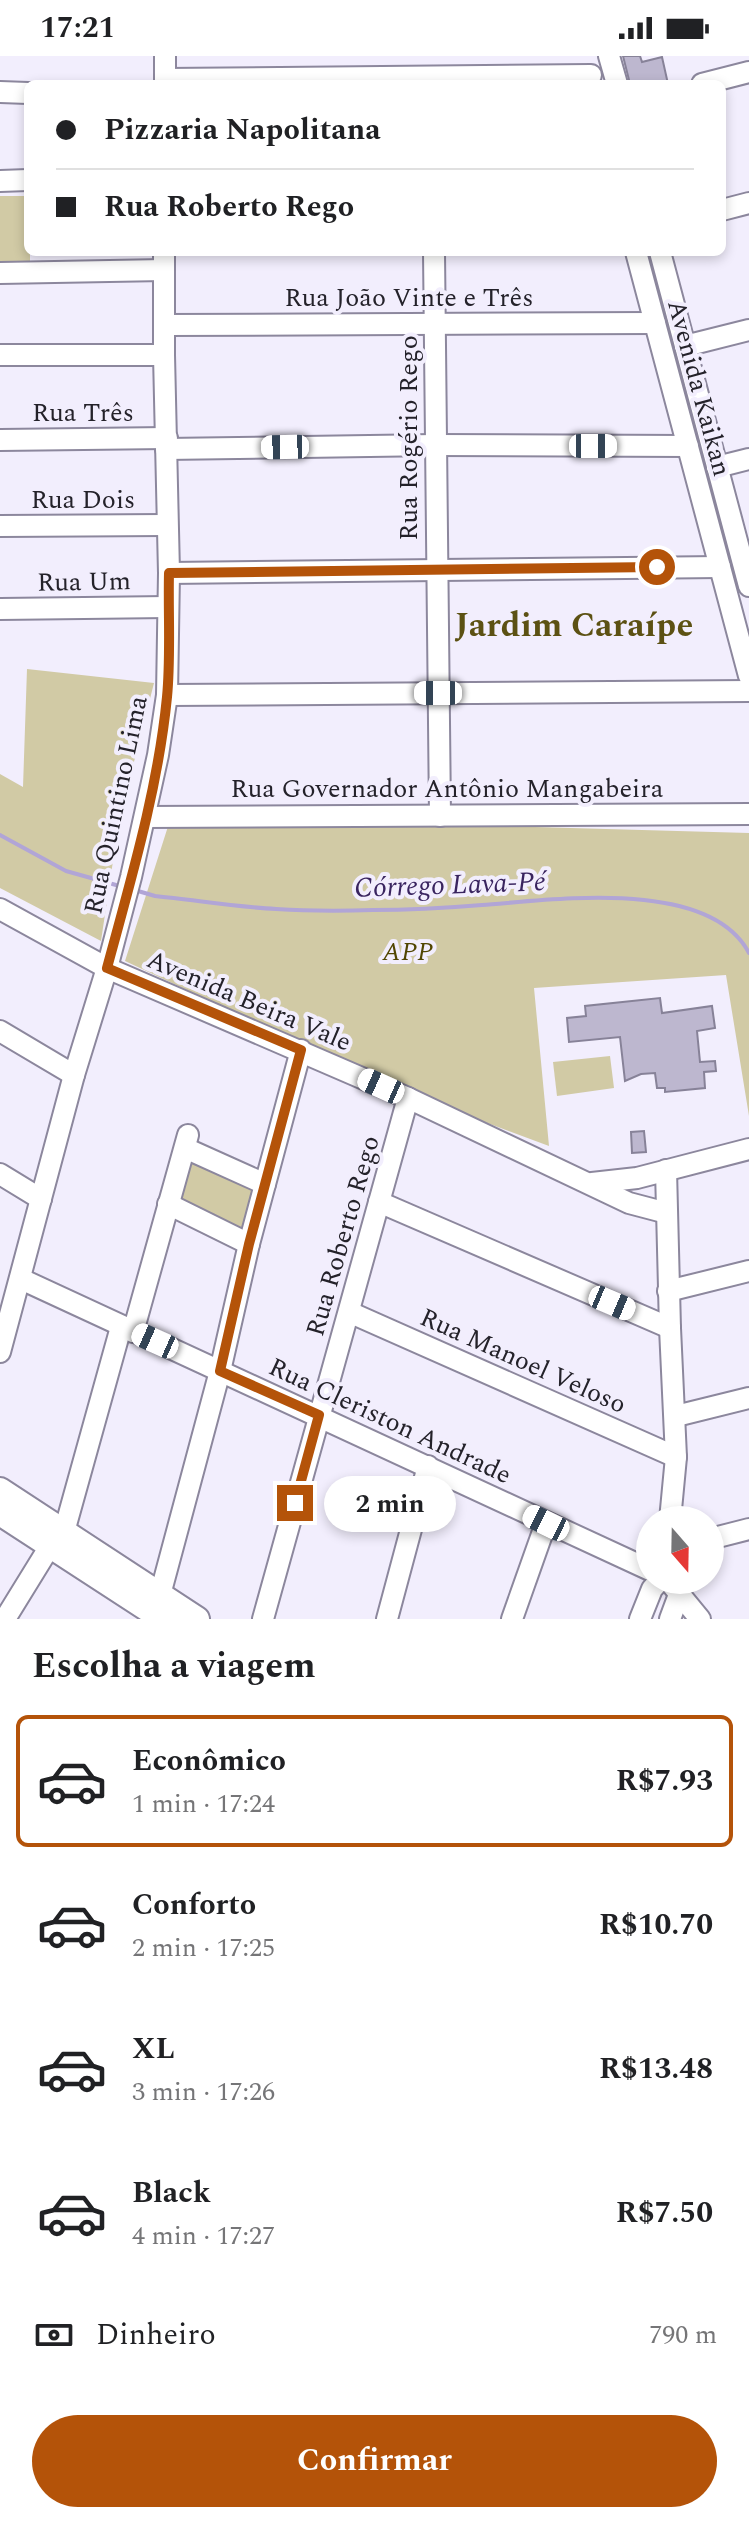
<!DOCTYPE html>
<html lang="pt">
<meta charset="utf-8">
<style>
:root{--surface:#fff;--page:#f2f2f2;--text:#202124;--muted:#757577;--line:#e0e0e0;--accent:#b45309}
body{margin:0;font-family:Spectral,serif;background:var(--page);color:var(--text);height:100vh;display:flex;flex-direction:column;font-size:30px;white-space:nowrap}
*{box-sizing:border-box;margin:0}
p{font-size:26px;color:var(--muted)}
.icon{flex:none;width:44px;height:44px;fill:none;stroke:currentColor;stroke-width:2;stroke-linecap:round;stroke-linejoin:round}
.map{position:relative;height:1563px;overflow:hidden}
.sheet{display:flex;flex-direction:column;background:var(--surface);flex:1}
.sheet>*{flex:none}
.banner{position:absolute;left:24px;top:24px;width:702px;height:176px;border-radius:12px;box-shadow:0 4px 12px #0003;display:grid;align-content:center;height:176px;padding:0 32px;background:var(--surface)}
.needle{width:52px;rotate:160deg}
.tools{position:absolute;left:636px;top:1450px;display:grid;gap:16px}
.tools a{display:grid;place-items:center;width:88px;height:88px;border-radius:50%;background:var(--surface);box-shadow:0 4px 12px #0003;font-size:40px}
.end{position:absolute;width:36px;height:36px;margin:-18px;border:10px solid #b45309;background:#fff;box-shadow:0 0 0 4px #fff}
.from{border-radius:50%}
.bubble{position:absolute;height:56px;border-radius:28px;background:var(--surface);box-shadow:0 4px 12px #0003;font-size:26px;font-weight:700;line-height:56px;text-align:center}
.car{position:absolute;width:24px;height:48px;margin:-24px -12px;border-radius:10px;box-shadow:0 0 6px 2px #0007;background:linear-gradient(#fff 24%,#345 0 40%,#fff 0 76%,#345 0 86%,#fff 0)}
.banner b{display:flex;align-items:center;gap:28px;height:76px;font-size:30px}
.banner b+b{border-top:2px solid var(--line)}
.banner i{width:20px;height:20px;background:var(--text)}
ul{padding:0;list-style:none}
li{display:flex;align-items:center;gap:24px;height:132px;margin:0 16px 12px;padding:0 16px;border:4px solid transparent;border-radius:12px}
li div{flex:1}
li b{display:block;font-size:30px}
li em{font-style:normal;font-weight:700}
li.current{border-color:var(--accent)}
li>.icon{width:72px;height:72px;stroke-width:1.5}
h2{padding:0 32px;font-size:36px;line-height:96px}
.pay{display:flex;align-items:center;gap:20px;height:88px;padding:0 32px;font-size:30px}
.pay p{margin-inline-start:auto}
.primary-button{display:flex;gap:16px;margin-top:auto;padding:16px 32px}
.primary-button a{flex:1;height:92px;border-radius:48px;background:var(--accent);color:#fff;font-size:32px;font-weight:700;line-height:92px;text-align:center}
.status{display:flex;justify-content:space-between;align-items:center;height:56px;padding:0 40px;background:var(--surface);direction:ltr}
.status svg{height:22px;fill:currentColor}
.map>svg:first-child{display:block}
.green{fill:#d1caa5}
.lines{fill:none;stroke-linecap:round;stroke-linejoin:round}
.stream{stroke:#b1a5d6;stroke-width:4}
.building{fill:#bdb7cf;stroke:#878298;stroke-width:2}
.minor-casing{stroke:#8c879d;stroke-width:24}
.major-casing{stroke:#8c879d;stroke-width:28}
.minor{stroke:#fff;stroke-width:20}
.major{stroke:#fff;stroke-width:24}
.route{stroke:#b45309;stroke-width:10}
.labels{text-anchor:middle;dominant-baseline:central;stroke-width:8;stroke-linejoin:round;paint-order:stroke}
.street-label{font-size:26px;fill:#24222a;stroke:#f2eefd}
.park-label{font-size:26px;font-style:italic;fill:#514602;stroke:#f2eefd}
.water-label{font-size:28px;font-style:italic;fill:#39245f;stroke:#f2eefd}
.district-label{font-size:34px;font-weight:bold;fill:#5c5113;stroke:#f2eefd}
</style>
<div class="status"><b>17:21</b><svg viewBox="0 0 49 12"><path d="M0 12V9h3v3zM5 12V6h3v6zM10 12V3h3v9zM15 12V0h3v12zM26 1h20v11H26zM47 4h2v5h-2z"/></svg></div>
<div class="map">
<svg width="749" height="1563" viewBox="0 0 749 1563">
<rect width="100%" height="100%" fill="#f2eefd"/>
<g class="green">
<polygon points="0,140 28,140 28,196 30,196 30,205 0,206"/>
<polygon points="27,613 154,627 119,765 101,885 0,832 0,718 23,731"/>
<polygon points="171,761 749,777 749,1060 726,919 534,932 549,1090 407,1037 125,905"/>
<polygon points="610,1000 614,1032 557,1040 553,1006"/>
<polygon points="192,1101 256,1132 242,1176 178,1146"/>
</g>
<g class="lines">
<g class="stream">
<polyline points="0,779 66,815 116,829"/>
<path d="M138 835 155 840C195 844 236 851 276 853 308 855 341 855 373 854 409 854 446 852 482 849 553 844 709 821 749 897"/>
</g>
</g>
<g class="building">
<polygon points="623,0 640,0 642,6 662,1 668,28 630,28"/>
<polygon points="660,942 662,957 712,950 715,972 697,975 700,1006 715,1005 716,1015 704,1016 705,1032 665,1036 665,1032 657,1032 655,1017 641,1018 625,1025 620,981 569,986 567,962 586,960 585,950"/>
<polygon points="644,1075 646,1096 632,1097 631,1076"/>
</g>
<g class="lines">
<g class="minor-casing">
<g id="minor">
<polyline points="165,0 165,28"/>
<polyline points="609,0 617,28"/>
<polyline points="166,23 591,19"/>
<polyline points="702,28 749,16"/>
<polyline points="0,36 28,37"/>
<polyline points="0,125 28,124"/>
<polyline points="722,154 749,147"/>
<polyline points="434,196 440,760"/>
<polyline points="636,196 749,620"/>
<polyline points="660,196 749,530"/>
<polyline points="0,217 164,214"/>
<polyline points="164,269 655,267"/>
<polyline points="685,290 749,274"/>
<polyline points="0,299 164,299"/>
<polyline points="0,384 167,382"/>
<polyline points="166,393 435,389 688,390"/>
<polyline points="717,411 749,403"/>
<polyline points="0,470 166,469"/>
<polyline points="169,517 720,511"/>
<polyline points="0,553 168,551"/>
<polyline points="167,639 749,635"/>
<polyline points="145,761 749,758"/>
<polyline points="0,853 107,912 408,1042 629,1147 667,1157"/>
<polyline points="0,975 74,1019"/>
<polyline points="185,1092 265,1128"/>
<polyline points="666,1114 670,1272 676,1401 670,1464"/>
<polyline points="0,1118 41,1143"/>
<polyline points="592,1127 637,1122 749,1093"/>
<polyline points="379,1146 670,1272"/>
<polyline points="168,1148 249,1188"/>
<polyline points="21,1223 650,1514"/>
<polyline points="668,1235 749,1215"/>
<polyline points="349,1256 676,1401"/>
<polyline points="133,1276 188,1079"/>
<polyline points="0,1296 74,1019 107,912 131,821 158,699 167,639 169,517 164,299 164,196"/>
<polyline points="676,1360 749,1342"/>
<polyline points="64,1476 121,1271"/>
<polyline points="710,1483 749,1473"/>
<polyline points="668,1524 700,1563"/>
<polyline points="160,1539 220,1315 249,1188 301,994"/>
<polyline points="5,1563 50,1490"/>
<polyline points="263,1563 408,1042"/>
<polyline points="387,1563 428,1410"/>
<polyline points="512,1563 546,1467"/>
<polyline points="640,1563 652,1533 660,1524"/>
<polyline points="670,1563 680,1536"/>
</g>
</g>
<g class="major-casing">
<g id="major">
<polyline points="0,1434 197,1563"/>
<polyline points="0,1457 163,1563"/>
</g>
</g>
<use href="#minor" class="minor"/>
<use href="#major" class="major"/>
</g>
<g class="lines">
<path class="route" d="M295 1447 319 1359 220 1315 249 1188 301 994 107 912C131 823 158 733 167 641 171 600 168 558 169 517L657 511"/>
</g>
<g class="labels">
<g class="street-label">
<text x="409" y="242">Rua João Vinte e Três</text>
<text transform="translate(699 332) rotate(75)">Avenida Kaikan</text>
<text x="83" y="357">Rua Três</text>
<text transform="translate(409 382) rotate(-90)">Rua Rogério Rego</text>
<text x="83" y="444">Rua Dois</text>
<text transform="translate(84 526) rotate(-1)">Rua Um</text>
<text x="447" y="733">Rua Governador Antônio Mangabeira</text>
<text transform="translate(116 749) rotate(-78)">Rua Quintino Lima</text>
<text transform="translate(249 945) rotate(23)">Avenida Beira Vale</text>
<text transform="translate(343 1180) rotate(-74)">Rua Roberto Rego</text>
<text transform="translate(523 1305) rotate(24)">Rua Manoel Veloso</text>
<text transform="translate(390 1365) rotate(25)">Rua Cleriston Andrade</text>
</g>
<g class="park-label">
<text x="408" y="896">APP</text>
</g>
<g class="water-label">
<text transform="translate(450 829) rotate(-2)">Córrego Lava-Pé</text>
</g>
<g class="district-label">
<text x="574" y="570">Jardim Caraípe</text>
</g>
</g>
</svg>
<div class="tools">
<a><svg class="needle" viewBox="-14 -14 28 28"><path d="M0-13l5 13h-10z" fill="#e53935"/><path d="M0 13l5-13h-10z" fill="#757577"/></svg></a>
</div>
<i class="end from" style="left:657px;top:511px"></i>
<i class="end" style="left:295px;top:1447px"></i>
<div class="bubble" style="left:324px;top:1420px;width:132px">2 min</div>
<i class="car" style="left:593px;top:390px;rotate:90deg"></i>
<i class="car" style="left:285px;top:391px;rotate:269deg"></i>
<i class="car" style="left:438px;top:637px;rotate:270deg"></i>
<i class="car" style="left:381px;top:1030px;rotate:294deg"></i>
<i class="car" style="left:612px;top:1247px;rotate:113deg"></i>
<i class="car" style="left:155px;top:1285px;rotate:294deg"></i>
<i class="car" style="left:546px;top:1467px;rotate:296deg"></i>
<div class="banner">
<b><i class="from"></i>Pizzaria Napolitana</b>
<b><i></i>Rua Roberto Rego</b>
</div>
</div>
<section class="sheet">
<h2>Escolha a viagem</h2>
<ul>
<li class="current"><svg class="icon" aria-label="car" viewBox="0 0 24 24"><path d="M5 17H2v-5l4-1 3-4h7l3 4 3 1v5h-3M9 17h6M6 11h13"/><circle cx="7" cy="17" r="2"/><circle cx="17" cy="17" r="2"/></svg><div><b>Econômico</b><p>1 min · 17:24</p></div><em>R$7.93</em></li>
<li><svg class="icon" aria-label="car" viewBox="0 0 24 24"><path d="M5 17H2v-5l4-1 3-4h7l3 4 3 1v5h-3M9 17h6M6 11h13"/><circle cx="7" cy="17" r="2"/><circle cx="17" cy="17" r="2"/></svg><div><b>Conforto</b><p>2 min · 17:25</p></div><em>R$10.70</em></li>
<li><svg class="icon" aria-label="car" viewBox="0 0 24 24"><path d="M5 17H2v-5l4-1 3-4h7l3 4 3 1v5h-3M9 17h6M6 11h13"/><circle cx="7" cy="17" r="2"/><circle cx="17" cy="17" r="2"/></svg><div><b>XL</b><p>3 min · 17:26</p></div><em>R$13.48</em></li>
<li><svg class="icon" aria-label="car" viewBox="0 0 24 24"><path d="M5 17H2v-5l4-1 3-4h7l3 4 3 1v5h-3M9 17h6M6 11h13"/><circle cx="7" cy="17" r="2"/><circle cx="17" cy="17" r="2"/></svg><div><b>Black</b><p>4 min · 17:27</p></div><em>R$7.50</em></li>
</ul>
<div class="pay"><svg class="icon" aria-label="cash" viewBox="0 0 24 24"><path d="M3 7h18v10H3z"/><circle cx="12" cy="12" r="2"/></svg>Dinheiro<p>790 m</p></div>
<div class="primary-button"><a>Confirmar</a></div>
</section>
